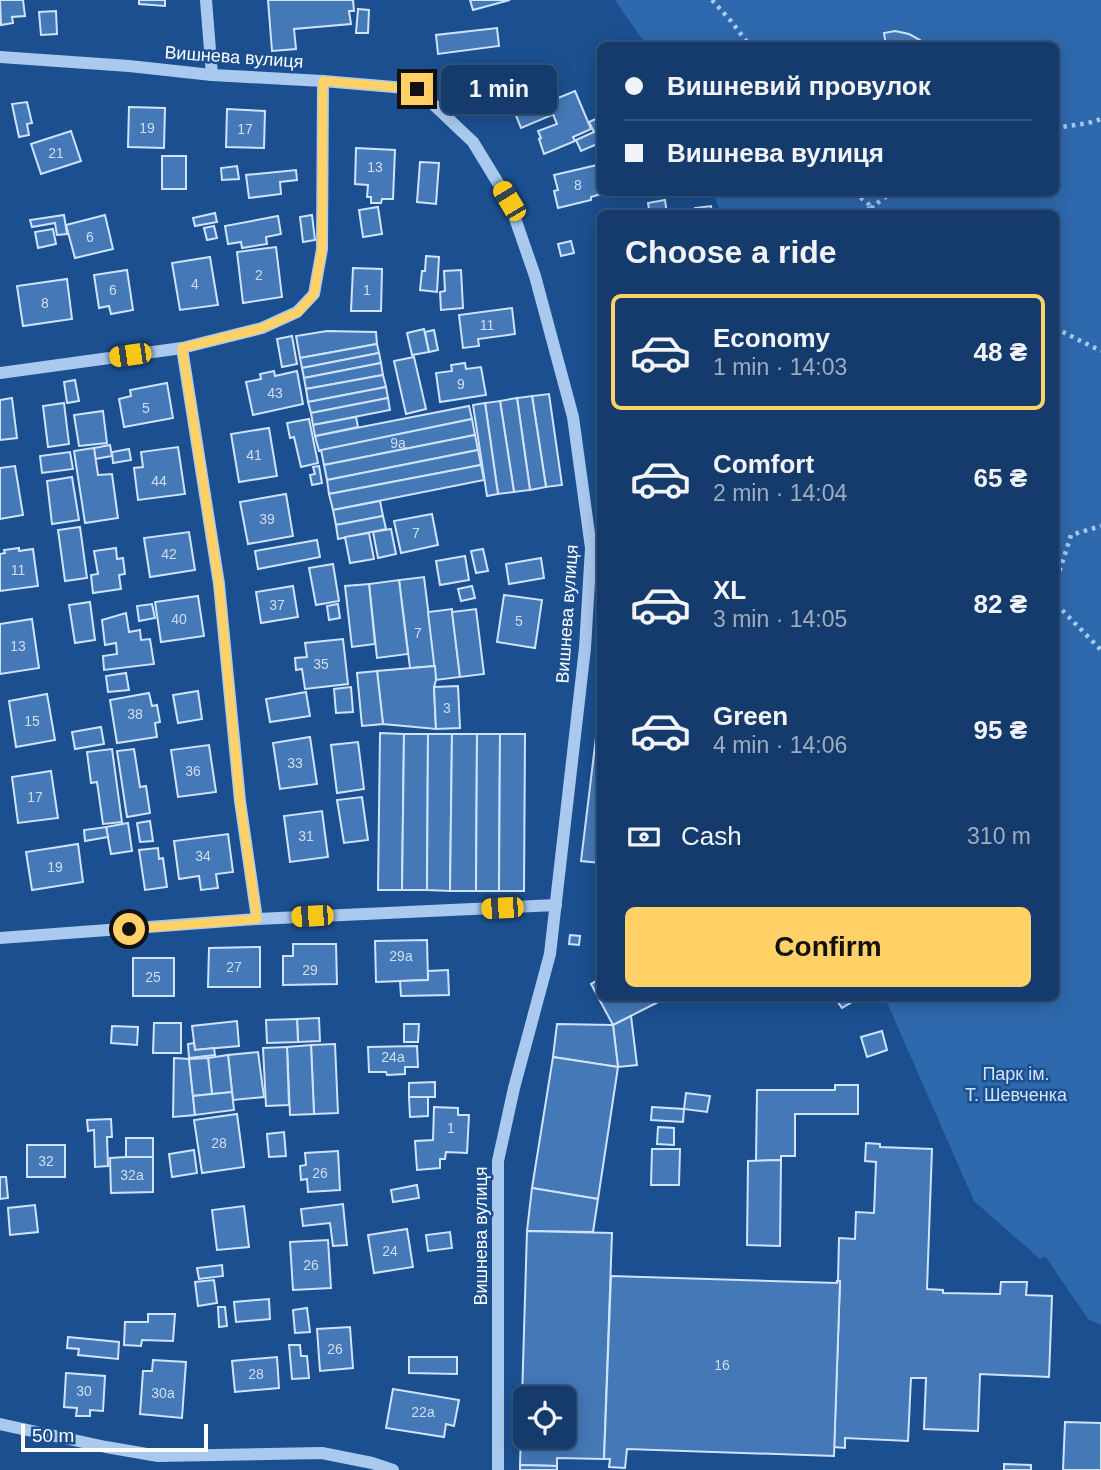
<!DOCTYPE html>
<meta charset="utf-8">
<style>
:root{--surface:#143b6b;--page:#1d4271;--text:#f1f3f6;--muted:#9dadc1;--line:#33557e;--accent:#ffd166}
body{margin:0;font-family:Arial,sans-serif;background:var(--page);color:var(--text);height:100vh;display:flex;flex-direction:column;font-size:26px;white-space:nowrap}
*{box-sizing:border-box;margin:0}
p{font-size:23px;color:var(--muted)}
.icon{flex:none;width:38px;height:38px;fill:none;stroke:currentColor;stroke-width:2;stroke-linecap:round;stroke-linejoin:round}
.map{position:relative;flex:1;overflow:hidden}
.details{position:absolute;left:597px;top:210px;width:462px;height:791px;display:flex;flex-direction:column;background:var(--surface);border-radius:10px;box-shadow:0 4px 18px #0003,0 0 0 2px var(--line)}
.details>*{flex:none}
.guide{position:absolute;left:597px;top:42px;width:462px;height:154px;border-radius:10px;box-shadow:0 4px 18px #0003,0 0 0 2px var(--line);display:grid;align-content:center;height:154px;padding:0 28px;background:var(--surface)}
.controls{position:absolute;left:513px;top:1386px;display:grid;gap:14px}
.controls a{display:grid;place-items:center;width:63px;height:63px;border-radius:10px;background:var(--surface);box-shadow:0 4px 18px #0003,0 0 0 2px var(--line);font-size:35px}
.scale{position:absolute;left:21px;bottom:18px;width:187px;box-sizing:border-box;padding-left:7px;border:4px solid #fff;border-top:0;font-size:19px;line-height:24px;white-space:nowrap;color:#fff;-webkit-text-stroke:5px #1b4f8f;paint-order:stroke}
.end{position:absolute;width:32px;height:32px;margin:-16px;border:9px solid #ffd166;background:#111;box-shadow:0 0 0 4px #111}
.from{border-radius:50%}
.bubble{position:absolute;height:49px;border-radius:10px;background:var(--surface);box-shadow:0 4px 18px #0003,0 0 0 2px var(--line);font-size:23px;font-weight:700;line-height:49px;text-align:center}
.car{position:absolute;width:21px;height:42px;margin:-21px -10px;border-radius:9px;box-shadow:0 0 5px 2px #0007;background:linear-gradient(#f5c518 24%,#345 0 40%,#f5c518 0 76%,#345 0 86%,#f5c518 0)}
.guide b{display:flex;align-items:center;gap:24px;height:66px;font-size:26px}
.guide b+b{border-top:2px solid var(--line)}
.guide i{width:18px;height:18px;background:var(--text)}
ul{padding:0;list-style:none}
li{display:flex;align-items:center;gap:21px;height:116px;margin:0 14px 10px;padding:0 14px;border:4px solid transparent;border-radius:10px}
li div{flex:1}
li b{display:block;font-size:26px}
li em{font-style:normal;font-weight:700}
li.current{border-color:var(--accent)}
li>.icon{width:63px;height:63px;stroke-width:1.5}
h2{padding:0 28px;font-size:32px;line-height:84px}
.pay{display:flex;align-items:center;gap:18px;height:77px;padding:0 28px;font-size:26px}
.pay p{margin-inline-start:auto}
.primary-button{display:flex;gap:14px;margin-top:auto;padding:14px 28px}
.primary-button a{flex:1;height:80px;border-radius:10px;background:var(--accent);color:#111;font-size:28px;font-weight:700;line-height:80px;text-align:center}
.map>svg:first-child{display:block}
.green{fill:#2e69ad}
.building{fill:#4478b7;stroke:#cfe3fa;stroke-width:2;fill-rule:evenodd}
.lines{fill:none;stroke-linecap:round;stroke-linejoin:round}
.path{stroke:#a9c9ee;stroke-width:4.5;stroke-dasharray:3.5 5;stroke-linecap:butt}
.minor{stroke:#a9c9ee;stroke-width:12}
.route{stroke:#ffd166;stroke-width:9}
.labels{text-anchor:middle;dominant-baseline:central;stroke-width:5;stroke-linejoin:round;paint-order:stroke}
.number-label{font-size:14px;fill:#d0dded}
.street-label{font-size:18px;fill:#fff;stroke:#1b4f8f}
.park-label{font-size:18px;fill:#cfe3fa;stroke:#1b4f8f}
</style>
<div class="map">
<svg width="1101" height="1470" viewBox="0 0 1101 1470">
<rect width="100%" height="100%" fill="#1b4f8f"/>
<polygon class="green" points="615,0 1101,0 1101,1325 1088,1319 1045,1256 1040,1259 974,1201 885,998 1055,998 1055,214 721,213 713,193 1055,192 1055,46 646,45"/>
<g class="building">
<polygon points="0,0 23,0 25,16 12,17 13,23 1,25"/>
<polygon points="139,0 165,0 165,6 139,4"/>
<polygon points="268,0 353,0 354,11 349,11 351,24 294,29 296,49 272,51"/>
<polygon points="470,0 510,0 473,10"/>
<polygon points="358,9 369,10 368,33 356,33"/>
<polygon points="56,11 57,34 41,35 39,12"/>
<polygon points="497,28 499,46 438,54 436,35"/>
<polygon points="895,31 909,34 920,40 923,46 886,46 884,33"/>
<polygon points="539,83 552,115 521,128 508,96"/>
<polygon points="575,91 591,129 573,137 575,141 544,154 539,139 541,138 538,131 557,124 548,102"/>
<polygon points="27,102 32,123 27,124 29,135 19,137 12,104"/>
<polygon points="129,107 165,108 164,148 128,147"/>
<polygon points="227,109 265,111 264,148 226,147"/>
<polygon points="600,117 600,147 599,147 597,144 581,151 576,140 594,132 589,122"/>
<polygon points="71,131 81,161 41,174 31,144"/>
<polygon points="356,148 395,150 393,199 382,199 381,203 371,203 371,197 367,197 368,185 355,184"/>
<rect x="162" y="156" width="24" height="33"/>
<polygon points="420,162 439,163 436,204 417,202"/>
<polygon points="597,165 600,179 600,192 604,193 591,197 591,200 558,208 554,191 558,190 554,175"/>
<polygon points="237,166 239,179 222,180 221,168"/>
<polygon points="296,170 297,180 280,182 281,194 249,198 246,175"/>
<polygon points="665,200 667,214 636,214 636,211 649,209 648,203"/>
<polygon points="711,206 712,214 696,214 695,208"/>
<polygon points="378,207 382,234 363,237 359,210"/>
<polygon points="215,213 217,222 195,226 193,218"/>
<polygon points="64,215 67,234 57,235 55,223 32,227 30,220"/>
<polygon points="105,215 113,249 75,258 66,225"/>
<polygon points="312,215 315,240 303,242 300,217"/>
<polygon points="278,216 281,234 266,237 267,244 242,248 241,242 228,244 225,226"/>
<polygon points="214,226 217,238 207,240 204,228"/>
<polygon points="53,229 56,244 38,248 35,232"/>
<polygon points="571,241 574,253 561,256 558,244"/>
<polygon points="276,247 282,297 243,303 237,252"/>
<polygon points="426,256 439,257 437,292 420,290 422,271 425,271"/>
<polygon points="210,257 218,305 180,310 172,263"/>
<polygon points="353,268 382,269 381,311 351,311"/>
<polygon points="127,270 133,310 111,314 109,306 99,308 94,275"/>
<polygon points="461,270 463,308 441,310 440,292 445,291 444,271"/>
<polygon points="67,279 72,319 23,326 17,286"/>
<polygon points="512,308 515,334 478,339 479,346 463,348 459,315"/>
<polygon points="424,329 429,352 412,355 407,333"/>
<polygon points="434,330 438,350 429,352 425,332"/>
<polygon points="327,331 376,332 377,344 300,358 296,336"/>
<polygon points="292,336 297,364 282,367 277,339"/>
<polygon points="377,344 379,353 302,368 300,358"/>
<polygon points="379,353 381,363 304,378 302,368"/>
<polygon points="414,357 426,409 406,414 394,361"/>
<polygon points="381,363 383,375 306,389 304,378"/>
<polygon points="465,363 466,369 481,367 486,395 440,402 436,373 452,371 451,365"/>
<polygon points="274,371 275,376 297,371 303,404 253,415 246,382 261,379 260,374"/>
<polygon points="383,375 386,387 308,402 306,389"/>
<polygon points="75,380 79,401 67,403 64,382"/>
<polygon points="167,383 173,418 124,427 119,399 131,396 130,390"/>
<polygon points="386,387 388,398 311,413 308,402"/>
<polygon points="549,394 562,485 546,487 532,396"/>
<polygon points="532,396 546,487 530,490 517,398"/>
<polygon points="12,398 17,438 0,440 0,400"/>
<polygon points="388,398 390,410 313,425 311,413"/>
<polygon points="517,398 530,490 514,492 500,401"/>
<polygon points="500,401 514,492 498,494 485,403"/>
<polygon points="64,403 69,444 48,447 43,406"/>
<polygon points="485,403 498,494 487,496 473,405"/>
<polygon points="469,406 472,419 319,451 315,436"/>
<polygon points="103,411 107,443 79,446 74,415"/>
<polygon points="356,417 358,427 315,436 313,425"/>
<polygon points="309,419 318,463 301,467 294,437 290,438 287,423"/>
<polygon points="472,419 475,435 324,465 321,450"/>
<polygon points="269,428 277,476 239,482 231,434"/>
<polygon points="475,435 478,450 327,480 324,465"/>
<polygon points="110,445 112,456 95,459 94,448"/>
<polygon points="178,447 185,494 138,500 134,468 143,467 141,452"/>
<polygon points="94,448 98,475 112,474 118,518 85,523 74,451"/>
<polygon points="129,449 131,460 113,463 112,452"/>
<polygon points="478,450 481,465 329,494 327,480"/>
<polygon points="70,452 73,469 42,473 40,456"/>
<polygon points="481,465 484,480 333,510 329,494"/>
<polygon points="15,466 23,515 0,519 0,468"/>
<polygon points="319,466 322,483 312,485 310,475 315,474 313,467"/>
<polygon points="72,477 79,520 52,524 47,481"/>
<polygon points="286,494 293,536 248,544 240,502"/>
<polygon points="380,501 383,516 336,525 333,510"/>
<polygon points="432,514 438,545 401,553 394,521"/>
<polygon points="383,516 386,529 338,539 336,525"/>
<polygon points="80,527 87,578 65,581 58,530"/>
<polygon points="391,529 396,554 378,558 373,532"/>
<polygon points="189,532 195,570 150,577 144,538"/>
<polygon points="369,533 374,559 350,563 345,537"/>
<polygon points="317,540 320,557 258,569 255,551"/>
<polygon points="19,548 19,551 33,549 38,586 0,591 0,554 5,553 4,550"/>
<polygon points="116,548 117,559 123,558 125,574 119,575 121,589 93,593 91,575 98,574 94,551"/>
<polygon points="483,549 488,571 476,573 471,551"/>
<polygon points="465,556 469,580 440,585 436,561"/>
<polygon points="541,558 544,578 509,584 506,564"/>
<polygon points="333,564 339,601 316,605 309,568"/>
<polygon points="424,577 435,666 410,668 399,580"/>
<polygon points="399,580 408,654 377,658 369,584"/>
<polygon points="369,584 375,644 352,647 345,586"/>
<polygon points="293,586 298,617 261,623 256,592"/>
<polygon points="472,586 475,598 461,601 458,589"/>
<polygon points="504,595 542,600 535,648 497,642"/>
<polygon points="198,596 204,636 161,642 155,602"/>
<polygon points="90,602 95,640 75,643 69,605"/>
<polygon points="152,604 155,618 139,621 137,606"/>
<polygon points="338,604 340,618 329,620 327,606"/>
<polygon points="452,609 460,677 436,680 428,612"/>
<polygon points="476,609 484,674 460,677 452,612"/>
<polygon points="126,613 129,632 140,630 141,640 150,639 154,664 104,670 103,656 117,654 116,643 105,645 102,620"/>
<polygon points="32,619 39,668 0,674 0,624"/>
<polygon points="343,639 348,684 305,689 302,669 296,670 295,658 307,657 305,643"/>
<polygon points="435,666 436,680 434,687 436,729 383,724 377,671"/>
<polygon points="377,671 383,724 362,726 357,673"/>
<polygon points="126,673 129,690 108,692 106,676"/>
<polygon points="458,686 460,728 436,729 434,687"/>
<polygon points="351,687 353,712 336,713 334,689"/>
<polygon points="198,691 202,719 178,723 173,695"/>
<polygon points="306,692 310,716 270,722 266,699"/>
<polygon points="149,693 152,706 157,705 160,722 155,723 157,737 117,743 110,700"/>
<polygon points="47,694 55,740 16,747 9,701"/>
<polygon points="101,727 104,744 75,749 72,732"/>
<polygon points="599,728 600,728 600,863 581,861 597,729"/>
<polygon points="380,733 404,734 402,890 378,890"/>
<polygon points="404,734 428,734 427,890 402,890"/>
<polygon points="428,734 452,734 450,891 427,890"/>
<polygon points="452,734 477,734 476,891 450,891"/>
<polygon points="477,734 500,734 499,891 476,891"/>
<polygon points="500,734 525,734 524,891 499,891"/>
<polygon points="310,737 317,784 280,789 273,743"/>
<polygon points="358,742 364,789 337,793 331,745"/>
<polygon points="209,745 216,792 178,797 171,750"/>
<polygon points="112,749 122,822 103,824 97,782 91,783 87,752"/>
<polygon points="134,749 140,787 146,786 150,813 127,817 117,751"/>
<polygon points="51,771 58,818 18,823 12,777"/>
<polygon points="362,797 368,840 344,843 337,800"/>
<polygon points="322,811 328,857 290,862 284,816"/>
<polygon points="150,821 153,841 140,842 137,823"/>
<polygon points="128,823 132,851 111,854 106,827"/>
<polygon points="106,827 108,837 85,841 84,830"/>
<polygon points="228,834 233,872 216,874 218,888 201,890 199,876 179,879 174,841"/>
<polygon points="78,844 83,882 32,890 26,852"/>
<polygon points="158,848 159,859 163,858 167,887 145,890 139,850"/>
<polygon points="570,935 580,936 579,945 569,944"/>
<polygon points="427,940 428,980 376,982 375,941"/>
<polygon points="293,944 336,944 337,984 283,985 283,956 293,956"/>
<polygon points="260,947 260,987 208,987 209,948"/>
<rect x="133" y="958" width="41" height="38"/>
<polygon points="448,970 449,995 401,996 400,981 428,980 428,971"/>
<polygon points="600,979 600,998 666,998 613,1025 591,984"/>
<polygon points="835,998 856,998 857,999 842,1008"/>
<polygon points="631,1016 637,1065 618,1067 613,1025"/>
<polygon points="319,1018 320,1041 298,1042 297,1019"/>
<polygon points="297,1019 298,1042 267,1043 266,1020"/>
<polygon points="237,1021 239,1046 195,1050 192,1026"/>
<polygon points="154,1023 181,1023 181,1053 153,1053"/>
<polygon points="404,1024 419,1024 418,1042 404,1042"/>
<polygon points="557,1024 613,1025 618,1067 553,1057"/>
<polygon points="112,1026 138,1027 137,1045 111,1043"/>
<polygon points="882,1031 887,1050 867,1057 861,1037"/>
<polygon points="194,1043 195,1050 214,1048 215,1055 189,1058 188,1044"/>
<polygon points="335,1044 338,1113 314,1114 311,1045"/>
<polygon points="311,1045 314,1114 290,1115 287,1047"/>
<polygon points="417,1046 418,1067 405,1067 405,1074 387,1075 386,1072 369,1072 368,1047"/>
<polygon points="287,1047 289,1105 266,1106 263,1048"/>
<polygon points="258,1052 264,1097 233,1100 228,1055"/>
<polygon points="228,1055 232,1092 212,1094 208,1058"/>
<polygon points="553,1057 618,1067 598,1199 532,1188"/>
<polygon points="174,1058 189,1059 195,1115 173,1117"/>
<polygon points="208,1058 212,1094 193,1096 189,1059"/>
<polygon points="435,1082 435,1097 409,1097 409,1083"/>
<polygon points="835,1085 858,1085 858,1114 795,1114 795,1156 781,1156 781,1160 756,1161 757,1090 835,1090"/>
<polygon points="232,1092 234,1110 195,1115 193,1096"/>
<polygon points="686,1093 710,1096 707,1112 684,1109"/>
<polygon points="409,1097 428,1097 428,1116 410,1117"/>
<polygon points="434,1107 458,1108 458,1115 469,1115 467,1153 446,1152 445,1159 440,1159 440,1168 417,1170 415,1141 433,1140"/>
<polygon points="652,1107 684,1109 683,1122 651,1120"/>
<polygon points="237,1114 244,1167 202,1173 194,1120"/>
<polygon points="111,1119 112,1137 107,1137 108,1166 95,1167 94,1130 88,1131 87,1120"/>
<polygon points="658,1127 674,1128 674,1145 657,1144"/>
<polygon points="284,1132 286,1156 269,1157 267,1134"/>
<rect x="126" y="1138" width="27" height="19"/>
<polygon points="866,1143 880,1144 880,1147 932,1149 927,1289 943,1290 943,1293 1000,1294 1001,1282 1027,1282 1026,1295 1052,1296 1049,1377 980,1374 978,1431 924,1429 926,1378 911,1378 908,1441 845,1438 845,1448 834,1447 840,1281 838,1281 839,1238 855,1239 856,1212 874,1213 876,1162 865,1161"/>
<rect x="27" y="1145" width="38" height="32"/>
<polygon points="652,1149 680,1149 679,1185 651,1185"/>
<polygon points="194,1150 197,1173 172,1177 169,1154"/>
<polygon points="338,1151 340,1190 308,1192 307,1179 301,1180 300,1166 306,1165 305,1153"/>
<polygon points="126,1157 153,1157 153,1192 111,1193 110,1158"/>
<polygon points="781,1160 780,1246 747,1245 748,1161"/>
<polygon points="0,1177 6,1177 8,1198 0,1199"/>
<polygon points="417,1185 419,1198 393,1202 391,1190"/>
<polygon points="532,1188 598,1199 593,1232 527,1231"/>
<polygon points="343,1204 347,1245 333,1246 330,1223 303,1226 301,1209"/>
<polygon points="35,1205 38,1232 10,1235 8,1208"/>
<polygon points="244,1206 249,1247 217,1250 212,1210"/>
<polygon points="407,1229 413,1267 374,1273 368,1235"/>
<path d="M527 1231 612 1233 604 1459 557 1458V1466L520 1465ZM525 1398H564V1437H525Z"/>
<polygon points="450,1232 452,1248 428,1251 426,1235"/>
<polygon points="328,1240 331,1288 293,1290 290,1242"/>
<polygon points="222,1265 223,1276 199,1279 197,1268"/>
<polygon points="611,1276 837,1283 837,1281 840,1281 834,1456 627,1449 625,1468 609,1467 610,1459 604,1459"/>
<polygon points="214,1280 217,1303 198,1306 195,1282"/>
<polygon points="269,1299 270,1319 236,1322 234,1302"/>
<polygon points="218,1307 225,1307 227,1326 219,1327"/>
<polygon points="307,1308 310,1332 295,1333 293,1310"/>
<polygon points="148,1314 175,1314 173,1341 142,1340 141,1346 124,1345 125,1322 148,1322"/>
<polygon points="350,1327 353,1368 320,1371 317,1329"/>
<polygon points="68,1337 119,1342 118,1359 78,1355 79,1349 67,1348"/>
<polygon points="289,1345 300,1345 301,1356 307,1356 309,1378 292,1379"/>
<polygon points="277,1357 279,1388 235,1392 232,1361"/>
<polygon points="409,1357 457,1357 457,1374 409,1373"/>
<polygon points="153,1360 186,1362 182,1418 140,1414 143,1371 152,1371"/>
<polygon points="66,1373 105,1376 103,1411 90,1410 90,1416 76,1416 77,1408 64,1407"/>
<polygon points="393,1389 459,1400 454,1426 446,1424 444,1437 386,1428"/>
<polygon points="1065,1422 1101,1423 1101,1470 1063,1470"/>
<polygon points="1004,1464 1031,1465 1031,1470 1004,1470"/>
<polygon points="520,1465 557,1466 557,1470 520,1470"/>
</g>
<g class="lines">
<g class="path">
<polyline points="712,0 731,21 750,46"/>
<polyline points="1055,128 1088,123 1101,119"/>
<polyline points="854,192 872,207 861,214"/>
<polyline points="880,214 872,207 892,192"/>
<polyline points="1055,328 1101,351"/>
<polyline points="1055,577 1058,576 1071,535 1101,526"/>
<polyline points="1055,606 1061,609 1101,650"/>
</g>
<g class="minor">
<polyline points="206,0 212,75"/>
<polyline points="0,57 129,66 212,75 323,81 417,89 473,142 509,201 535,276 573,417 591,548 585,648 550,954 514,1088 498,1161 498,1470"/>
<polyline points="182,348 219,584 240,801 257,919"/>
<polyline points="0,373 182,348 262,328 297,312 314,294 322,249 323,81"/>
<polyline points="0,938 257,919 556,905"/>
<polyline points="0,1424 106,1447 158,1456 322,1453 372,1463 393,1470"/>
</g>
</g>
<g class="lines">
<polyline class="route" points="129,929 257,919 240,801 219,584 182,348 262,328 298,312 314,294 322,249 323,81 417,89"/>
</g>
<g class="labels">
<g class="number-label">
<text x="147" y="128">19</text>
<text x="245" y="129">17</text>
<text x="56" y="153">21</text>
<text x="375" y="167">13</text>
<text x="578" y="185">8</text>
<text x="90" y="237">6</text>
<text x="259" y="275">2</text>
<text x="195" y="284">4</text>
<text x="113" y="290">6</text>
<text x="367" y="290">1</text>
<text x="45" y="303">8</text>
<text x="487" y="325">11</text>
<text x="461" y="384">9</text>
<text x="275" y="393">43</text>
<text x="146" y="408">5</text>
<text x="398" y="443">9а</text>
<text x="254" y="455">41</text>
<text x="159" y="481">44</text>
<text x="267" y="519">39</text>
<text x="416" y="533">7</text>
<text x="169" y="554">42</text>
<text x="18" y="570">11</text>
<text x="277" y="605">37</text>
<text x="179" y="619">40</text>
<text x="519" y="621">5</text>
<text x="418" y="633">7</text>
<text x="18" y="646">13</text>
<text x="321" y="664">35</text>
<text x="447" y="708">3</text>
<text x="135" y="714">38</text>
<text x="32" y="721">15</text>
<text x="295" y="763">33</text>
<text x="193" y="771">36</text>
<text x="35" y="797">17</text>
<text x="306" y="836">31</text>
<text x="203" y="856">34</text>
<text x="55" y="867">19</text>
<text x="401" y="956">29а</text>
<text x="234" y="967">27</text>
<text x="310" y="970">29</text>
<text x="153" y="977">25</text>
<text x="393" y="1057">24а</text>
<text x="451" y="1128">1</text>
<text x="219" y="1143">28</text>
<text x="46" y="1161">32</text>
<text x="320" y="1173">26</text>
<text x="132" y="1175">32а</text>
<text x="390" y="1251">24</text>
<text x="311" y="1265">26</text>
<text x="335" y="1349">26</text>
<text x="722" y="1365">16</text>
<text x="256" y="1374">28</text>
<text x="84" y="1391">30</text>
<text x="163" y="1393">30а</text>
<text x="423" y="1412">22а</text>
</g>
<g class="street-label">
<text transform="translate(234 57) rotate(4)">Вишнева вулиця</text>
<text transform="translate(567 614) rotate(-86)">Вишнева вулиця</text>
<text transform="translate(481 1236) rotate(-90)">Вишнева вулиця</text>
</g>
<g class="park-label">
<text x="1016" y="1074">Парк ім.<tspan x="1016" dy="21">Т. Шевченка</tspan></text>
</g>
</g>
</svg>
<div class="controls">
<a><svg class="icon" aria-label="locate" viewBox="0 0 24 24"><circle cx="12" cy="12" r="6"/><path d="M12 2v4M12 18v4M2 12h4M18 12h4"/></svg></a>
</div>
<div class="scale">50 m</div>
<i class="end from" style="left:129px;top:929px"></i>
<i class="end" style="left:417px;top:89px"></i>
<div class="bubble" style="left:441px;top:65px;width:116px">1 min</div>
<i class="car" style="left:509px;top:201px;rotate:329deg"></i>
<i class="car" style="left:130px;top:355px;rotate:262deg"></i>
<i class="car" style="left:502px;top:908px;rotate:267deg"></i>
<i class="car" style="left:312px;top:916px;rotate:267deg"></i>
<div class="guide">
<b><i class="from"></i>Вишневий провулок</b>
<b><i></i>Вишнева вулиця</b>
</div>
<section class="details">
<h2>Choose a ride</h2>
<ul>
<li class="current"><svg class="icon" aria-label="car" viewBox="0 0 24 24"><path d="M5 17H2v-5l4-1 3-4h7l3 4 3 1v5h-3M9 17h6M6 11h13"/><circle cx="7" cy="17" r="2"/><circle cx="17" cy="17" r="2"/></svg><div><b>Economy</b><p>1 min · 14:03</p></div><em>48 ₴</em></li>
<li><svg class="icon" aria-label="car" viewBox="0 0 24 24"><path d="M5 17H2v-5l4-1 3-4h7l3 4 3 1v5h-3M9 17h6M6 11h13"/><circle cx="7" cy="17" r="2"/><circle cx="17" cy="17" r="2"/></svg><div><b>Comfort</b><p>2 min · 14:04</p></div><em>65 ₴</em></li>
<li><svg class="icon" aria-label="car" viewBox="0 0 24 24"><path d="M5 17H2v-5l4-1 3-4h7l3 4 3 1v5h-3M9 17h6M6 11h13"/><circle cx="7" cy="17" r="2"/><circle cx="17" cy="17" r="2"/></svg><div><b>XL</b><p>3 min · 14:05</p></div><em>82 ₴</em></li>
<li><svg class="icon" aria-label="car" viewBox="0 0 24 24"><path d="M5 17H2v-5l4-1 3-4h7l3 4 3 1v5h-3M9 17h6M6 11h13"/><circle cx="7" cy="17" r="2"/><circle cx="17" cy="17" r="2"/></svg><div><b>Green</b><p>4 min · 14:06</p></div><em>95 ₴</em></li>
</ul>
<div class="pay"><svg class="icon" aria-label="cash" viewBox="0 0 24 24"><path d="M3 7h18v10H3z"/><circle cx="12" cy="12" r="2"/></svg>Cash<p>310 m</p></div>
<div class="primary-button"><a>Confirm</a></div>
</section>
</div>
